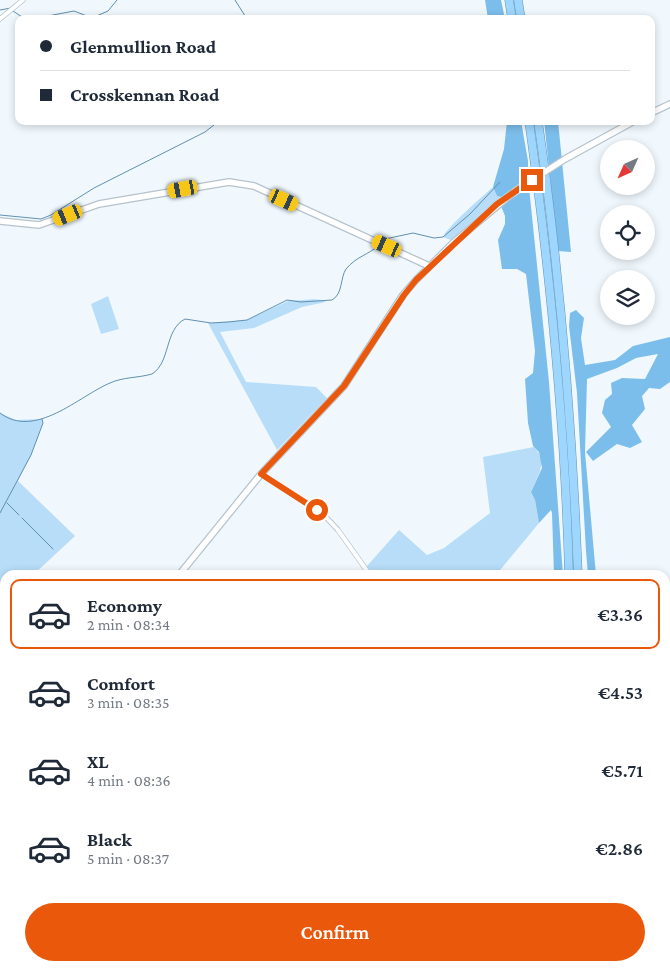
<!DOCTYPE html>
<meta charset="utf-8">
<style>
:root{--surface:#fff;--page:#f6f6f7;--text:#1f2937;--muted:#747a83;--line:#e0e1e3;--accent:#ea580c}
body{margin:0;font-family:"Crimson Pro",serif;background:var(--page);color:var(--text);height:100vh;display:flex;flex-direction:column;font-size:19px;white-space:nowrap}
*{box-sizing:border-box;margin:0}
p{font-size:16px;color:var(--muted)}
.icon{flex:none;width:28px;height:28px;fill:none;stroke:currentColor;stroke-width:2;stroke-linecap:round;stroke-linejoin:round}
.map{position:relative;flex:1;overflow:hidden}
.drawer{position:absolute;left:0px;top:570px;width:670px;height:401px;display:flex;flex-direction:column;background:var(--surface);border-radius:15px 15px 0 0;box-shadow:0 2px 8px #0003}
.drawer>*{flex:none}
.top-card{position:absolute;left:15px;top:15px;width:640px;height:110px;border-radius:10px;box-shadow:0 2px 8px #0003;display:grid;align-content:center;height:110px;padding:0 25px;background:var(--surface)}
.needle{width:32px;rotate:225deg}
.controls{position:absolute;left:600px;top:140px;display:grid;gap:10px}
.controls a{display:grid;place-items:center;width:55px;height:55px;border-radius:50%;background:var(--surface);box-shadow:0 2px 8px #0003;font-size:25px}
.end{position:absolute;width:22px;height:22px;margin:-11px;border:6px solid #ea580c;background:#fff;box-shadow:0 0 0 2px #fff}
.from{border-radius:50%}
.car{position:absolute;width:15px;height:30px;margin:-15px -8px;border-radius:6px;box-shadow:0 0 4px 1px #0007;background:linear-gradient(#f5c518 24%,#345 0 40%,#f5c518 0 76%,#345 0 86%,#f5c518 0)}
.top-card b{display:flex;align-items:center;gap:18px;height:48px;font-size:19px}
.top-card b+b{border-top:1px solid var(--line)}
.top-card i{width:12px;height:12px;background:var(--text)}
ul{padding:9px 0 0;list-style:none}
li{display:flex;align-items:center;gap:15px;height:70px;margin:0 10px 8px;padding:0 15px;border:2px solid transparent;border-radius:10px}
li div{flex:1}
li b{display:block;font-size:19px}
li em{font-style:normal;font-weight:600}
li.current{border-color:var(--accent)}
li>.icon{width:45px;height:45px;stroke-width:1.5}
.cta{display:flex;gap:10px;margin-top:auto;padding:10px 25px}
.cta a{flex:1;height:58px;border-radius:30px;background:var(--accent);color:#fff;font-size:20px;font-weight:600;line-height:58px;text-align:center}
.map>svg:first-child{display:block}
.green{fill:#b7ddf8}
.forest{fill:#7cbeeb}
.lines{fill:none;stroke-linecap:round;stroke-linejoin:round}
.stream{stroke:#6090b1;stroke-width:1}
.street-casing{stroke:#b6c3cc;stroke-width:5.5}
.secondary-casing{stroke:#b6c3cc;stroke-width:8}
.highway-casing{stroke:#6b92ad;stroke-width:9}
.street{stroke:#fff;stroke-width:4}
.secondary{stroke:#fff;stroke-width:5.5}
.highway{stroke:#9dd6fe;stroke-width:8}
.secondary-bridge-casing{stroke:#b6c3cc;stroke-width:8;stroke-linecap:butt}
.secondary-bridge{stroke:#fff;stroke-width:5.5}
.route{stroke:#ea580c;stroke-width:6}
</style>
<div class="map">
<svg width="670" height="971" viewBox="0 0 670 971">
<rect width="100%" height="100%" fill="#f0f8fd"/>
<g class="green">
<path d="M493 187 497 196 501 197 451 240 443 237C448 226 482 197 493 187Z"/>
<polygon points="108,296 119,329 101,334 91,304"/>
<path d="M290 300C301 302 317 296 326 302L302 307 254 328 220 332 246 382 316 387 327 398 277 450 208 323 247 320Z"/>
<polygon points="0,413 16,420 42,419 43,423 31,455 18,481 75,536 33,575 5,575 5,596 0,601"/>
<path d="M534 447C549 462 537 476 531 492L535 500 539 523 496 575H372L367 566 399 530 427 555 444 548 490 513 483 457Z"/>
<polygon points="0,752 5,754 5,847 0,846"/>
</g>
<g class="forest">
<polygon points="485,0 501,0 505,19 488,19"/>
<polygon points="507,121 521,121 528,161 528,177 501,197 497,196 493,187 504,149"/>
<polygon points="544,121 558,121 571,252 558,251"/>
<polygon points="529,187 549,382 563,575 554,575 552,513 551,510 539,523 535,500 531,492 542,468 539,452 533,446 528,423 525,379 533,373 535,351 526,274 517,269 502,269 498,240 505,224 505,216 501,206"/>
<polygon points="576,310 584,318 581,338 585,365 615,360 633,346 670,337 670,382 660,389 649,388 642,396 645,409 632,425 642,442 630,448 617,444 593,461 586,452 611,427 602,413 605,400 612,394 611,383 622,378 645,379 658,354 636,358 617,368 587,379 585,452 596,575 588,575 586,551 577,393 569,326 570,313"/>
<polygon points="667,868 670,869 670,936 665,923 665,869"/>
<polygon points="665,958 670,962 670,971 583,971 583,966 665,966"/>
</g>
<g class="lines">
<g class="stream">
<polyline points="235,0 247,19"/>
<polyline points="0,10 11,8"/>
<polyline points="13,11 25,19"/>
<polyline points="32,19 74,11 92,18 108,11 117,0"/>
<polyline points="0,215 41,219 51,215 94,188 205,132 219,121"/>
<polyline points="382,241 385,239 413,233 434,238 443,237 470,214 500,182"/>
<path d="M0 413C35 440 79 396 110 383 123 377 138 378 152 374 171 362 164 330 185 319L211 323 228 322 247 320 287 300 301 302 332 300C343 294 340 278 346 269 357 256 368 255 378 246"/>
<polyline points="7,503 19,515"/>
<polyline points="0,513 31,455 43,423 42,419"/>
<polyline points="22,518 53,549"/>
</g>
<g class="street-casing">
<g id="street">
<polyline points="0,19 23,0"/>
<polyline points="261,474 324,515 338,530 370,575"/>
<polyline points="649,966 651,971"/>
<polyline points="0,967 16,971"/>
<polyline points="496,971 498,966"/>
</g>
</g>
<g class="secondary-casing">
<g id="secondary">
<polyline points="651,113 670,104"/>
<polyline points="565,159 634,121"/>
<polyline points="0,221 39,225 99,204 229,182 254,186 429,266"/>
<polyline points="179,575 261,474 344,386 403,295 416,280 453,243 515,191"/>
<polyline points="0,868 5,860"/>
</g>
</g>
<g class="highway-casing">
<g id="highway">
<polyline points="509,0 512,19"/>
<polyline points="518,0 521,19"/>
<path d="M529 121C550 272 565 423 569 575"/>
<path d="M538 121C560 272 572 423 578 575"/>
<polyline points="665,950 670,956"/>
<polyline points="533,971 535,966"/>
<polyline points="567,971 567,966"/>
<polyline points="578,971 578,966"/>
</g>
</g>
<use href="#street" class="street"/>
<use href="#secondary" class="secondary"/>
<use href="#highway" class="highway"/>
<g class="secondary-bridge-casing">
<polyline id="secondary-bridge" points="515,191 565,159"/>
</g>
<use href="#secondary-bridge" class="secondary-bridge"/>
</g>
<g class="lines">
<polyline class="route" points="317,510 261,474 344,386 404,295 416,280 497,204 532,180"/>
</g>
</svg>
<div class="controls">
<a><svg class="needle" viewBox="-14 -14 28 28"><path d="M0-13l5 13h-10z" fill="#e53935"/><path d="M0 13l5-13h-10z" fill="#747a83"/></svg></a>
<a><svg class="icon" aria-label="locate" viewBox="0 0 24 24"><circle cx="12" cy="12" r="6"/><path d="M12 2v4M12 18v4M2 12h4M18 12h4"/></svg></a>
<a><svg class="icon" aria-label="layers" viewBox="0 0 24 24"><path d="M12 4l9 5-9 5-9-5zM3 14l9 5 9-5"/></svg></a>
</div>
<i class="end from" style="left:317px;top:510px"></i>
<i class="end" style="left:532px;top:180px"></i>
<i class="car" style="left:183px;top:189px;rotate:260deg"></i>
<i class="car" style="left:284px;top:200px;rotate:114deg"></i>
<i class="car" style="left:68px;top:215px;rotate:248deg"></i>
<i class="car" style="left:387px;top:246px;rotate:294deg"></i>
<div class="top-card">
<b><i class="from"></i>Glenmullion Road</b>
<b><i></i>Crosskennan Road</b>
</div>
<section class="drawer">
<ul>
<li class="current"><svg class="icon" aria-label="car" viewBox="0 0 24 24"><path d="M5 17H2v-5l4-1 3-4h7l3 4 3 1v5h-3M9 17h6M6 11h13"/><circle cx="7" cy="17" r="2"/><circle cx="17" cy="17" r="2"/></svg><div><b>Economy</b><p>2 min · 08:34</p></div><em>€3.36</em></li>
<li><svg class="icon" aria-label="car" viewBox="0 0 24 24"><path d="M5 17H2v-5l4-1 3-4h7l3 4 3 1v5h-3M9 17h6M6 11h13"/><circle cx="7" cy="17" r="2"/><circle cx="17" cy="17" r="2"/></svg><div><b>Comfort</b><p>3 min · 08:35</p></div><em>€4.53</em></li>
<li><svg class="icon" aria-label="car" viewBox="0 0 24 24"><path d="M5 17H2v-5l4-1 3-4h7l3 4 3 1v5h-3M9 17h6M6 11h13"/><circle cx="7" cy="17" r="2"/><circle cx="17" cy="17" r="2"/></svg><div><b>XL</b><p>4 min · 08:36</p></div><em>€5.71</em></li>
<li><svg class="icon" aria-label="car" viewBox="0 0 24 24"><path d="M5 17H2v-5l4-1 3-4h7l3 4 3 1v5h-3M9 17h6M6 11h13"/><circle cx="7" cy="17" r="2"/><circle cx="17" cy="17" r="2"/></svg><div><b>Black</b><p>5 min · 08:37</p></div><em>€2.86</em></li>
</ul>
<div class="cta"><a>Confirm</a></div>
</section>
</div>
